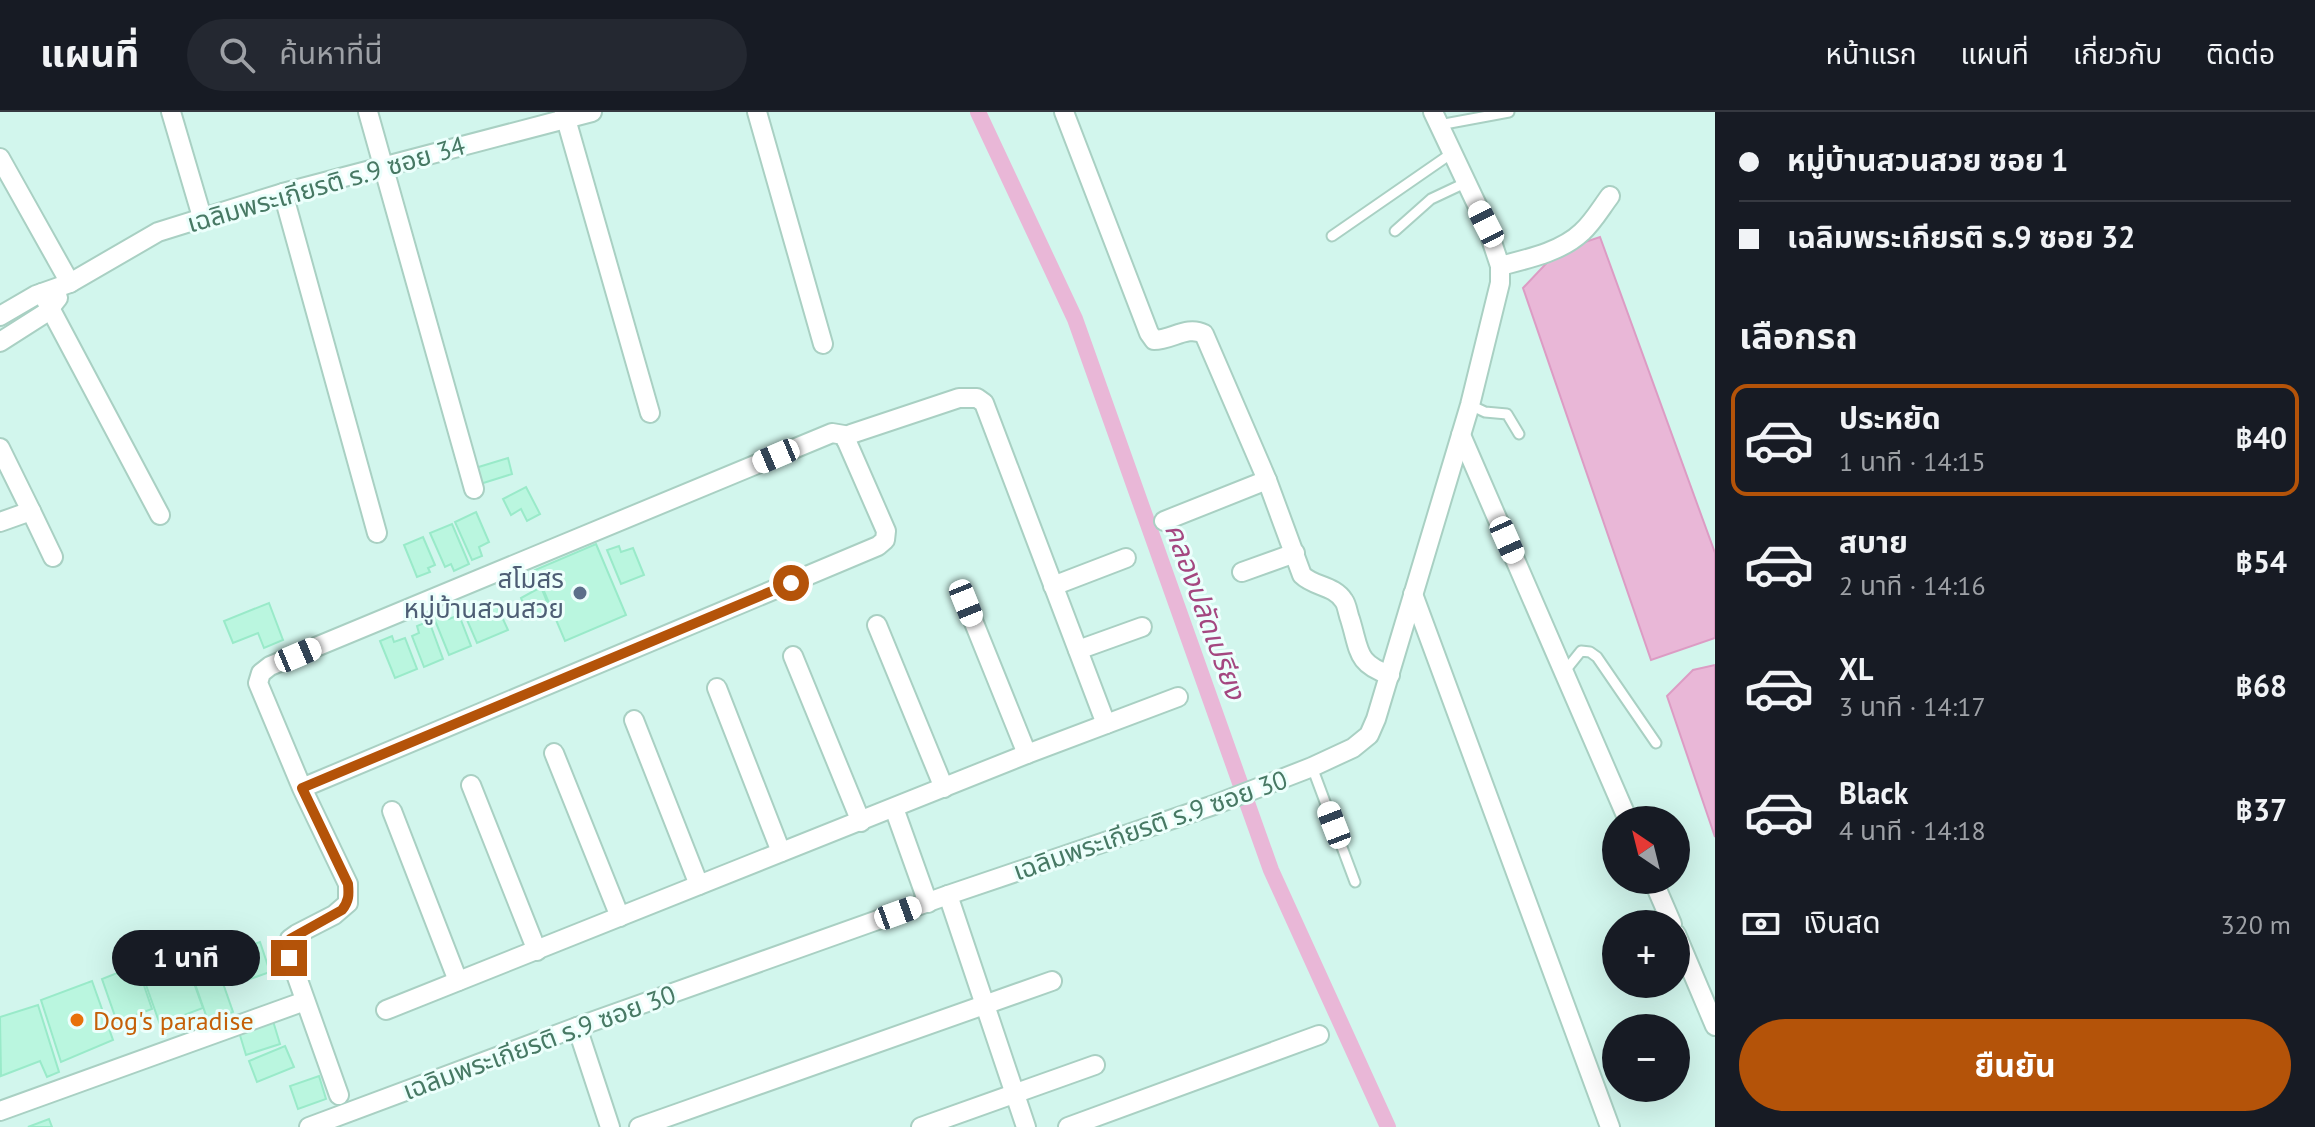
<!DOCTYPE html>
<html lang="th">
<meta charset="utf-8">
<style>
:root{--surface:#171b24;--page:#242831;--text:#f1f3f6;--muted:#9ea1a6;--line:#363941;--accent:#b45309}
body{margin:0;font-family:"PT Sans","Noto Sans Thai",sans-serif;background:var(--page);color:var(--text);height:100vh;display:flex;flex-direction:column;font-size:30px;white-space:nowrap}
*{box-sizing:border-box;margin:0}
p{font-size:26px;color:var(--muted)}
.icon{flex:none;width:44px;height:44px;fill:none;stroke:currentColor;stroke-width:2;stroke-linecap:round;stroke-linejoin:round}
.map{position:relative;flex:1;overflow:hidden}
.drawer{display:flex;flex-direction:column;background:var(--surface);width:600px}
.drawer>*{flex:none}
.top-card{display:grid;align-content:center;height:176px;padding:0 24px;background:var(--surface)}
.needle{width:52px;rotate:325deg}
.controls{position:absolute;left:1602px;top:694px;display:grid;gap:16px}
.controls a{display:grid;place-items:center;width:88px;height:88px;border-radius:50%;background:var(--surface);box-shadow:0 8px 32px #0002;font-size:40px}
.end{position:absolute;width:36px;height:36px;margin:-18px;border:10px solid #b45309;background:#fff;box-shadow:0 0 0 4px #fff}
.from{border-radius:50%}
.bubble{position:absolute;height:56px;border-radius:28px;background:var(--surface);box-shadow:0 8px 32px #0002;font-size:26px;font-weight:700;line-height:56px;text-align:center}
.car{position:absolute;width:24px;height:48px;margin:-24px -12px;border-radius:10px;box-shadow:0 0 6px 2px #0007;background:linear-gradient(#fff 24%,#345 0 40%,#fff 0 76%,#345 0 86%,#fff 0)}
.top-card b{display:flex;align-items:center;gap:28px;height:76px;font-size:30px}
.top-card b+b{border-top:2px solid var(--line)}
.top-card i{width:20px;height:20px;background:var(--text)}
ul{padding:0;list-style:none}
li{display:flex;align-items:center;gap:24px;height:112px;margin:0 16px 12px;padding:0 8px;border:4px solid transparent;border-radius:16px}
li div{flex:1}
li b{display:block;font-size:30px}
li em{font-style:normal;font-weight:700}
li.current{border-color:var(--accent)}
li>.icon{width:72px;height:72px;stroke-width:1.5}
h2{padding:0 24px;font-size:36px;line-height:96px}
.pay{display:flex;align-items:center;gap:20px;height:88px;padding:0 24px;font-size:30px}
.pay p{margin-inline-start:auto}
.button{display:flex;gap:16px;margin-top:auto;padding:16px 24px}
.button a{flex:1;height:92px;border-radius:48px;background:var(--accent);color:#fff;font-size:32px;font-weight:700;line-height:92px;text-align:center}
header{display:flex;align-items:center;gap:48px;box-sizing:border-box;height:112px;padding:0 40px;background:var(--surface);border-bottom:2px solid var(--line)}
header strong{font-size:38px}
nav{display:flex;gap:44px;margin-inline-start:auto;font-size:28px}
.search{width:560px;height:72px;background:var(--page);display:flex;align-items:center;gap:20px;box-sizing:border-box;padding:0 28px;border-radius:44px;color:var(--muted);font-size:30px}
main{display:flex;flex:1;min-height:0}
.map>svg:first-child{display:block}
.residential{fill:#d2f6ed;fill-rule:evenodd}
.water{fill:#e9b7d7;stroke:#dc9cc4;stroke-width:2}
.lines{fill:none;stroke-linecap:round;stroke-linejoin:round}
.canal{stroke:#e9b7d7;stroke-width:16}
.building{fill:#baf6df;stroke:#99eac9;stroke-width:2}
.service-casing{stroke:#a9d0c3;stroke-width:13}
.minor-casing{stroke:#a9d0c3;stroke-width:22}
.service{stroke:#fff;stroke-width:9}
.minor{stroke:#fff;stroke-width:18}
.route{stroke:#b45309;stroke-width:10}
.service-dot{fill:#5c6f8a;stroke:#ecfffc;stroke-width:3}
.food-dot{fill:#e8710a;stroke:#ecfffc;stroke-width:3}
.labels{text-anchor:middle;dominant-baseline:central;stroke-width:6;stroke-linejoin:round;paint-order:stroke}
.street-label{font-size:26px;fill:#477964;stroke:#ecfffc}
.service-label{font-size:26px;fill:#4e5e75;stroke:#ecfffc;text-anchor:end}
.food-label{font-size:26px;fill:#c56008;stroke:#ecfffc;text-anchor:start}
.water-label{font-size:28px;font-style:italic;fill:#a44780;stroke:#ecfffc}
</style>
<header>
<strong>แผนที่</strong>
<div class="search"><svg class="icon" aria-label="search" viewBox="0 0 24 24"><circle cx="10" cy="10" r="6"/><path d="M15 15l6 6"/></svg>ค้นหาที่นี่</div>
<nav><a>หน้าแรก</a><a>แผนที่</a><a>เกี่ยวกับ</a><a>ติดต่อ</a></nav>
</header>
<main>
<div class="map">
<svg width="1715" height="1015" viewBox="0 0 1715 1015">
<rect width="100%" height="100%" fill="#e4fefa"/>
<path class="residential" d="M0 0H1715V1015H0ZM1616 708H1676V768H1616ZM1616 812H1676V872H1616ZM1616 916H1676V976H1616Z"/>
<g class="water">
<polygon points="1600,125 1715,441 1715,526 1651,548 1523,176 1558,139"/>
<polygon points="1715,553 1715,725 1667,584 1693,558"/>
</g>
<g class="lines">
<polyline class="canal" points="978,0 1075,207 1271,758 1388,1015"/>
</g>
<g class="building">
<polygon points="508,346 512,362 477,373 472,357"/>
<polygon points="526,375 540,402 527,409 521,397 511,403 503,387"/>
<polygon points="476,400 489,430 479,435 482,444 472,448 455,410"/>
<polygon points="452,412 469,452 454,459 451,452 445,455 430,421"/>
<polygon points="423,425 435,453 428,456 430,460 417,465 404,433"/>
<polygon points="596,432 626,503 565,529 535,458"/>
<polygon points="619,434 621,440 633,436 644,463 621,472 607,438"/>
<polygon points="541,475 551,500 529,508 521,486"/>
<polygon points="269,491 283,528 264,536 258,521 233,531 224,509"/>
<polygon points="481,494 483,500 497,494 508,518 477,531 464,501"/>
<polygon points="446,502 449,507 459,503 471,534 449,543 434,506"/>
<polygon points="429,509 443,547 424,555 412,524 419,521 417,514"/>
<polygon points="392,524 394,530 405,526 417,557 395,566 380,529"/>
<polygon points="260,830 270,860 233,873 222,843"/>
<polygon points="183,841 203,896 176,906 179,915 163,921 140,856"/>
<polygon points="137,853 152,897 117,910 102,867"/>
<polygon points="218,857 233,900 208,909 193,866"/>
<polygon points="92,869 113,928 61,950 41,888"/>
<polygon points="38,893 59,960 47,965 40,949 1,964 0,905"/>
<polygon points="273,909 280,932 246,943 239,920"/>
<polygon points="285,934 294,955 257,970 249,949"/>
<polygon points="319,964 326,987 298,997 290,974"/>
<polygon points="49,1007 52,1015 28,1015"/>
</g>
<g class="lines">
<g class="service-casing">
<g id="service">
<polyline points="1439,13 1509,0"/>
<polyline points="1395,119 1431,87 1465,71"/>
<polyline points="1332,124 1452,41"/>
<polyline points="1470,293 1485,300 1507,302 1519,322"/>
<polyline points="1565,559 1581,539 1590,540 1597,545 1656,631"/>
<polyline points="1312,655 1355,770"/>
</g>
</g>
<g class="minor-casing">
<g id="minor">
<polyline points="171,0 202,105"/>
<polyline points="368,0 474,377"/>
<polyline points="564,0 650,301"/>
<polyline points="757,0 823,232"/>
<path d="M1064 0 1149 221 1154 228C1172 228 1187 213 1204 222L1267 368 1302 463C1314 475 1334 473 1344 489 1347 493 1348 502 1350 507 1360 539 1356 552 1390 563"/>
<polyline points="0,46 70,171"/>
<polyline points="283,81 377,421"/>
<path d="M1500 154C1527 147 1561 140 1582 120 1593 110 1601 96 1610 84"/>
<polyline points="42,181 160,403"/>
<polyline points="0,204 36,183 70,171 158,120 283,81 592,0"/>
<polyline points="0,230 47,200 58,186"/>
<polyline points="1461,323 1628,708"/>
<polyline points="846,328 851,322 959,286 977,286 984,291 1106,612"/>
<polyline points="0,336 31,399 0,410"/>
<polyline points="31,399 53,445"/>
<polyline points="1164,409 1267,368"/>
<polyline points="1242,460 1295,441"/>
<polyline points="1053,474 1126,446"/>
<polyline points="1413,482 1610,1015"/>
<polyline points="966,491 1027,642"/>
<polyline points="877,513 944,676"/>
<polyline points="1078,538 1142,515"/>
<polyline points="793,544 861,710"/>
<polyline points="717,576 781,740"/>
<polyline points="634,608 699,773"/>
<polyline points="554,641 620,805"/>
<polyline points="471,673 537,839"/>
<polyline points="302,676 878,434 885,428 886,419 844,323 832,321 270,554 261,561 258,571 302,676 348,772 348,791 334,803 297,822 290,827 287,837 339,983"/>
<polyline points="894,696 928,791"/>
<polyline points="392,699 458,869"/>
<polyline points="1653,768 1672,812"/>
<polyline points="948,783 1026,1015"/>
<polyline points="1676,822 1715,914"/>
<polyline points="386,898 1027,642 1178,585"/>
<polyline points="577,915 610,1015"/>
<polyline points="0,999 305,889"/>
<polyline points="309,1015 577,915 948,783 1214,693 1312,655 1353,636 1369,623 1376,607 1470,293 1500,171 1500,154 1486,112 1433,0"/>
<polyline points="639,1015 1052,869"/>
<polyline points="921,1015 1095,953"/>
<polyline points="1068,1015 1319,923"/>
</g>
</g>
<use href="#service" class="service"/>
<use href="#minor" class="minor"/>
</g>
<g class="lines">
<path class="route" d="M289 846 287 837 290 827 342 798C349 789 349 783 348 772L302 676 791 471"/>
</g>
<circle class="service-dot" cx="580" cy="481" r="8"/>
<circle class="food-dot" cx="77" cy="908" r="8"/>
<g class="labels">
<g class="street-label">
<text transform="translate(326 72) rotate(-16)">เฉลิมพระเกียรติ ร.9 ซอย 34</text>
<text transform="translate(1150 713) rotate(-19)">เฉลิมพระเกียรติ ร.9 ซอย 30</text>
<text transform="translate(539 930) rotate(-20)">เฉลิมพระเกียรติ ร.9 ซอย 30</text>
</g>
<g class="service-label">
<text x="564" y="466">สโมสร<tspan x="564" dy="30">หมู่บ้านสวนสวย</tspan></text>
</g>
<g class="food-label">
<text x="93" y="908">Dog's paradise</text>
</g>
<g class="water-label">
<text transform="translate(1206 499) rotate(70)">คลองปลัดเปรียง</text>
</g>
</g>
</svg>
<div class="controls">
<a><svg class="needle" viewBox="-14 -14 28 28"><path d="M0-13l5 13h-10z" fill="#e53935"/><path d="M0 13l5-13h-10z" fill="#9ea1a6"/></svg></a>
<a>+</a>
<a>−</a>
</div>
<i class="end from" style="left:791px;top:471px"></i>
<i class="end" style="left:289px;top:846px"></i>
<div class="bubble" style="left:112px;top:818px;width:148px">1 นาที</div>
<i class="car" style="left:1486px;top:112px;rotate:333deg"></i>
<i class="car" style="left:776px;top:344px;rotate:247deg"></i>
<i class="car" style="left:1507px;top:428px;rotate:156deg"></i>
<i class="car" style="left:966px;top:491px;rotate:158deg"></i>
<i class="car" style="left:298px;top:543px;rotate:67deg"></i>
<i class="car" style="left:1334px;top:713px;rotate:339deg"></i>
<i class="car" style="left:898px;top:801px;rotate:70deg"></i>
</div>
<section class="drawer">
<div class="top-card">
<b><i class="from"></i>หมู่บ้านสวนสวย ซอย 1</b>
<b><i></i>เฉลิมพระเกียรติ ร.9 ซอย 32</b>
</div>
<h2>เลือกรถ</h2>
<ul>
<li class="current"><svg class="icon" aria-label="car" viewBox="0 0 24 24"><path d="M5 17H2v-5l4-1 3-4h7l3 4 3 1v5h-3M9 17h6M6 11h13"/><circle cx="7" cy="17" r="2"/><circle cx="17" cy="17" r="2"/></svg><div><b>ประหยัด</b><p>1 นาที · 14:15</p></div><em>฿40</em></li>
<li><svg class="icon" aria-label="car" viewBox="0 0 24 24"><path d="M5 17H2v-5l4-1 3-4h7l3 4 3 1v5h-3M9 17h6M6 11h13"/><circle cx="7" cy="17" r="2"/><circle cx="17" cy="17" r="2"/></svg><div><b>สบาย</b><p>2 นาที · 14:16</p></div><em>฿54</em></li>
<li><svg class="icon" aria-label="car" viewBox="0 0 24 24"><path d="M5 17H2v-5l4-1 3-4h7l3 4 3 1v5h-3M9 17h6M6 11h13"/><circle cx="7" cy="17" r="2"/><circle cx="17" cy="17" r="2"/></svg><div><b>XL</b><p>3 นาที · 14:17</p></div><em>฿68</em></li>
<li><svg class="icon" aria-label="car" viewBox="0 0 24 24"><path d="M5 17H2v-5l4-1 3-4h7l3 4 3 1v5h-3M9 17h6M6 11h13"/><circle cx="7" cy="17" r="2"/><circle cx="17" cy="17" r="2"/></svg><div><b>Black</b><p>4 นาที · 14:18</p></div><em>฿37</em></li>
</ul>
<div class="pay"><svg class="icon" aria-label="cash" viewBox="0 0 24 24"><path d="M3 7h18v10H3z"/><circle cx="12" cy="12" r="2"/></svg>เงินสด<p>320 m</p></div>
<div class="button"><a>ยืนยัน</a></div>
</section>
</main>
